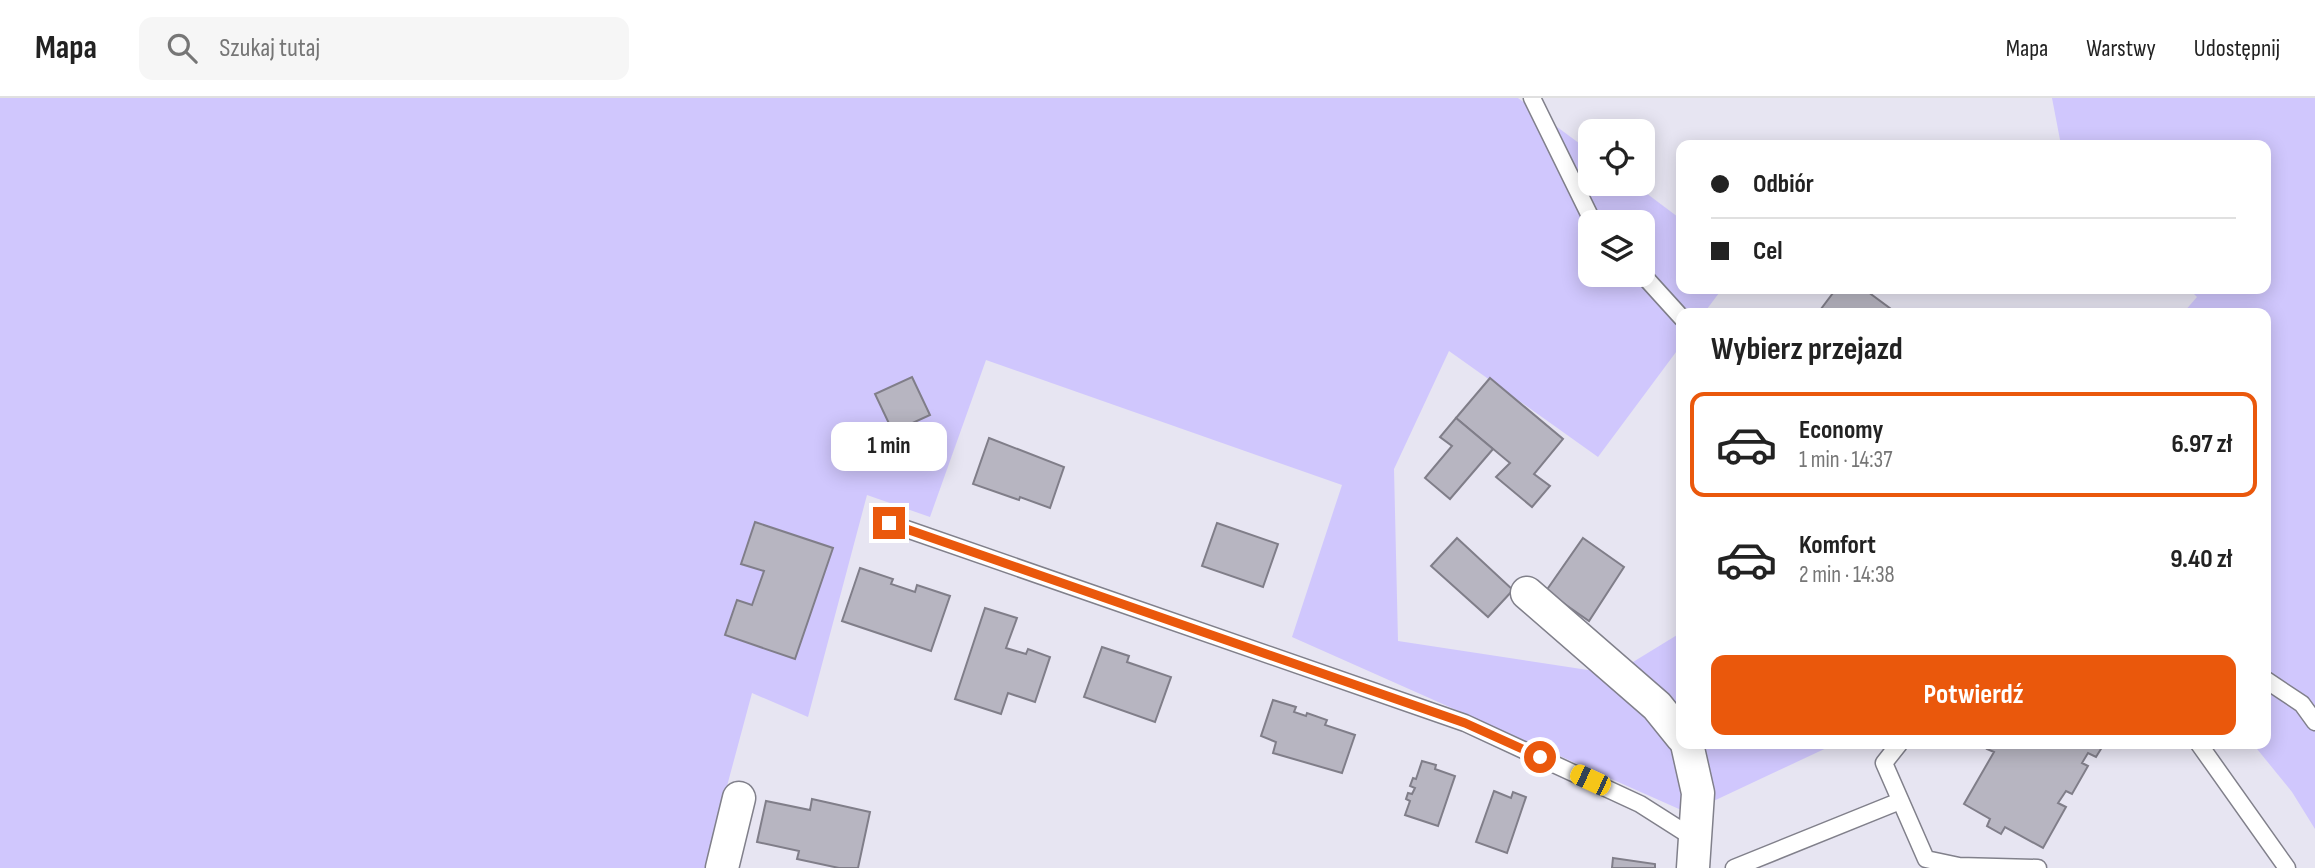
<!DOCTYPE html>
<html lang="pl">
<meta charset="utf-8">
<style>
:root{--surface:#fff;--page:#f6f6f6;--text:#222;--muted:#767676;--line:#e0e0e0;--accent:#ea580c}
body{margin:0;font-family:"Sofia Sans Condensed",sans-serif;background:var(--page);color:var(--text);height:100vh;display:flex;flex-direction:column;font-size:26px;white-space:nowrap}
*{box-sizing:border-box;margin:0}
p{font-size:23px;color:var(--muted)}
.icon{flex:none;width:38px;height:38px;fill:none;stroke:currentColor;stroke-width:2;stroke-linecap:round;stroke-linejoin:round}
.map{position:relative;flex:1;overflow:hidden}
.sheet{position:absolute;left:1676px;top:210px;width:595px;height:441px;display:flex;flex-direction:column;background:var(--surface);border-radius:14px;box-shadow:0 4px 18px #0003}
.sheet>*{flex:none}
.hud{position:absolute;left:1676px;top:42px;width:595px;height:154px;border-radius:14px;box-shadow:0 4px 18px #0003;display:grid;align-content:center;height:154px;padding:0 35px;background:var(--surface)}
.fabs{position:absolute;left:1578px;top:21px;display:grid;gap:14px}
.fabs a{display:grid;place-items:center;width:77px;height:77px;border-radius:14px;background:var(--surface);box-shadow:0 4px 18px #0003;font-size:35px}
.end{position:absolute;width:32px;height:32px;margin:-16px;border:9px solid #ea580c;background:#fff;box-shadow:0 0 0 4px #fff}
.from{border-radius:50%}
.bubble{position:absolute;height:49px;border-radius:14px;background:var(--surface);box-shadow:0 4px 18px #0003;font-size:23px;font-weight:700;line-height:49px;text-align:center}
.car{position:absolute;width:21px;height:42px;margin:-21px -10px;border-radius:9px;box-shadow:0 0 5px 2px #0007;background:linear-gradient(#f5c518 24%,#345 0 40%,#f5c518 0 76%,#345 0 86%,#f5c518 0)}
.hud b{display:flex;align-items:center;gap:24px;height:66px;font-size:26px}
.hud b+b{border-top:2px solid var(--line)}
.hud i{width:18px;height:18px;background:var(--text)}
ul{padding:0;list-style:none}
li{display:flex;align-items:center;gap:21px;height:105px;margin:0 14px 10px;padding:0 21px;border:4px solid transparent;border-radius:14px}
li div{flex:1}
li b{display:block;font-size:26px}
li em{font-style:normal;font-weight:700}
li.active{border-color:var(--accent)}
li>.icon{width:63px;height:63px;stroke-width:1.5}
h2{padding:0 35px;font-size:32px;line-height:84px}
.primary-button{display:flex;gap:14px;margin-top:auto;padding:14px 35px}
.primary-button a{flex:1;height:80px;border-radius:14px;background:var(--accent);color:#fff;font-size:28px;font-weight:700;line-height:80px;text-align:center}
header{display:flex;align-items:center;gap:42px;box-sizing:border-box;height:98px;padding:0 35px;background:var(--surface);border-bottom:2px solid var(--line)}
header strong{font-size:33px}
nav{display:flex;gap:38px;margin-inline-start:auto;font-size:24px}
.search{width:490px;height:63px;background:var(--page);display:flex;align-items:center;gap:18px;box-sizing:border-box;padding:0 24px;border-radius:14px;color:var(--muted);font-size:26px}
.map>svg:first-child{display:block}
.green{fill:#d0c7fd;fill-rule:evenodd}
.building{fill:#b7b5c1;stroke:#807e89;stroke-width:2}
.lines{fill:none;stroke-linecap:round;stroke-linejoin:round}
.service-casing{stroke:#81808b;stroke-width:19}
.minor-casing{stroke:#81808b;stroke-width:35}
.service{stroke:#fff;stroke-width:16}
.minor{stroke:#fff;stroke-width:32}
.route{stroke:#ea580c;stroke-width:9}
</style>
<header>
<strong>Mapa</strong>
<div class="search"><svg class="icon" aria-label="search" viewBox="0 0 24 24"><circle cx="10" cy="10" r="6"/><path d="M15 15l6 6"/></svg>Szukaj tutaj</div>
<nav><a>Mapa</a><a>Warstwy</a><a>Udostępnij</a></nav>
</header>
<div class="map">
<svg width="2315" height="770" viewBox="0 0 2315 770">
<rect width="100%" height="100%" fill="#e7e5f2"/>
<g class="green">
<path d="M0 0H1518L1591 54V86H1634L1682 122V191H1722L1704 215H1682V246L1598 359 1449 253 1394 371 1398 543 1588 572 1633 564 1682 534V646H1835L1688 715 1292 539 1342 387 986 262 930 419 867 397 808 619 752 595 705 770H0ZM1591 124H1643V177H1591Z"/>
<polygon points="2052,0 2315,0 2315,731 2292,694 2253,646 2266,646 2266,215 2183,215 2197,199 2189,191 2266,191 2266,47 2061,47"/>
</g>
<g class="building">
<polygon points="1836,191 1864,191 1891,211 1888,215 1818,215"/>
<polygon points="912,279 930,317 893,334 875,296"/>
<polygon points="1490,280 1563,341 1534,376 1550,388 1532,409 1496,379 1510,365 1456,320"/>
<polygon points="1456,320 1493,351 1450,401 1425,380 1452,348 1440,339"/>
<polygon points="989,340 1064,369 1050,410 1020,399 1019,402 973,386"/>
<polygon points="755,424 833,450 795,561 725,537 737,502 752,507 764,473 741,466"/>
<polygon points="1217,425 1278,446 1263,489 1202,468"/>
<polygon points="1457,440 1513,492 1488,519 1431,468"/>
<polygon points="1583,440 1624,469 1589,523 1546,493"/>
<polygon points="860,470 893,481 891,486 915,494 917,487 950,498 931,553 842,523"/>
<polygon points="985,510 1017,520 1006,550 1026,556 1028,551 1050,559 1035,604 1008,595 1001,616 955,601"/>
<polygon points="1102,549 1129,558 1127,564 1171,579 1155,624 1084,599"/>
<polygon points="1273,602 1296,609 1294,614 1306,618 1307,615 1327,622 1325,627 1355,637 1342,675 1273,655 1276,644 1261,638"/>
<polygon points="1990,646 2104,646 2096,659 2088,655 2082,665 2088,668 2072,696 2066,693 2058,705 2066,709 2043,750 2005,729 2001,736 1987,728 1990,721 1964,706 1994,654 1987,651"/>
<polygon points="1422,663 1436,667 1435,671 1455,678 1438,728 1405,717 1410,703 1406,701 1408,695 1412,696 1415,690 1410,688 1413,680 1416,681"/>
<polygon points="1494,693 1511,700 1513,694 1526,699 1507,755 1476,744"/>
<polygon points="812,701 870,714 858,770 839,770 797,761 799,753 757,744 766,703 810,712"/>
<polygon points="1613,760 1655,766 1655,770 1612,770"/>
</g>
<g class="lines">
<g class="service-casing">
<g id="service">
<polyline points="1532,0 1590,118 1596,124"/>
<polyline points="1643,177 1682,220"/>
<polyline points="889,425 1465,625 1640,706 1695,741"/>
<polyline points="2266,582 2302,606 2315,624"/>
<polyline points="1899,646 1884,665 1926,761 1959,768 2038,770"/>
<polyline points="2199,646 2287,770"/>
<polyline points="1734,770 1900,703"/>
</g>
</g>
<g class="minor-casing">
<g id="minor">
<polyline points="1527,495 1657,608 1682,639"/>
<polyline points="1687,646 1698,695 1693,770"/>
<polyline points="722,770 739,700"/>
</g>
</g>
<use href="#service" class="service"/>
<use href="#minor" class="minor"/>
</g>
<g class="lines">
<polyline class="route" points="889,425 1465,625 1540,659"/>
</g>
</svg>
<div class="fabs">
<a><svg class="icon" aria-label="locate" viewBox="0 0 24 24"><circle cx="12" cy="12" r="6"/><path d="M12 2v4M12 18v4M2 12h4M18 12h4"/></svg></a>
<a><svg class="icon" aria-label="layers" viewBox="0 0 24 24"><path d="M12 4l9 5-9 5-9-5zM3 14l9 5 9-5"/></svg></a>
</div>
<i class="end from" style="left:1540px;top:659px"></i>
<i class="end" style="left:889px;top:425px"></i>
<div class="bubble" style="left:831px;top:324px;width:116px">1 min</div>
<i class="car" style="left:1590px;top:682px;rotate:295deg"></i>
<div class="hud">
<b><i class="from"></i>Odbiór</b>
<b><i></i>Cel</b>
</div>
<section class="sheet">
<h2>Wybierz przejazd</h2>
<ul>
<li class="active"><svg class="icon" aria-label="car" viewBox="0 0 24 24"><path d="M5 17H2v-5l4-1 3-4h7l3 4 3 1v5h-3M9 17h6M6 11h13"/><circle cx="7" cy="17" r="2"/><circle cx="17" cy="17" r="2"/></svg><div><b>Economy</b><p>1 min · 14:37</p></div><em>6.97 zł</em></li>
<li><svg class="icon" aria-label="car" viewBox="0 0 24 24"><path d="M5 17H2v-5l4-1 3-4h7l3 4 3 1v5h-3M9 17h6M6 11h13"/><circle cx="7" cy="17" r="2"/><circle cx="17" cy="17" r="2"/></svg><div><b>Komfort</b><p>2 min · 14:38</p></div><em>9.40 zł</em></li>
</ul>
<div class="primary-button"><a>Potwierdź</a></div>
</section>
</div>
